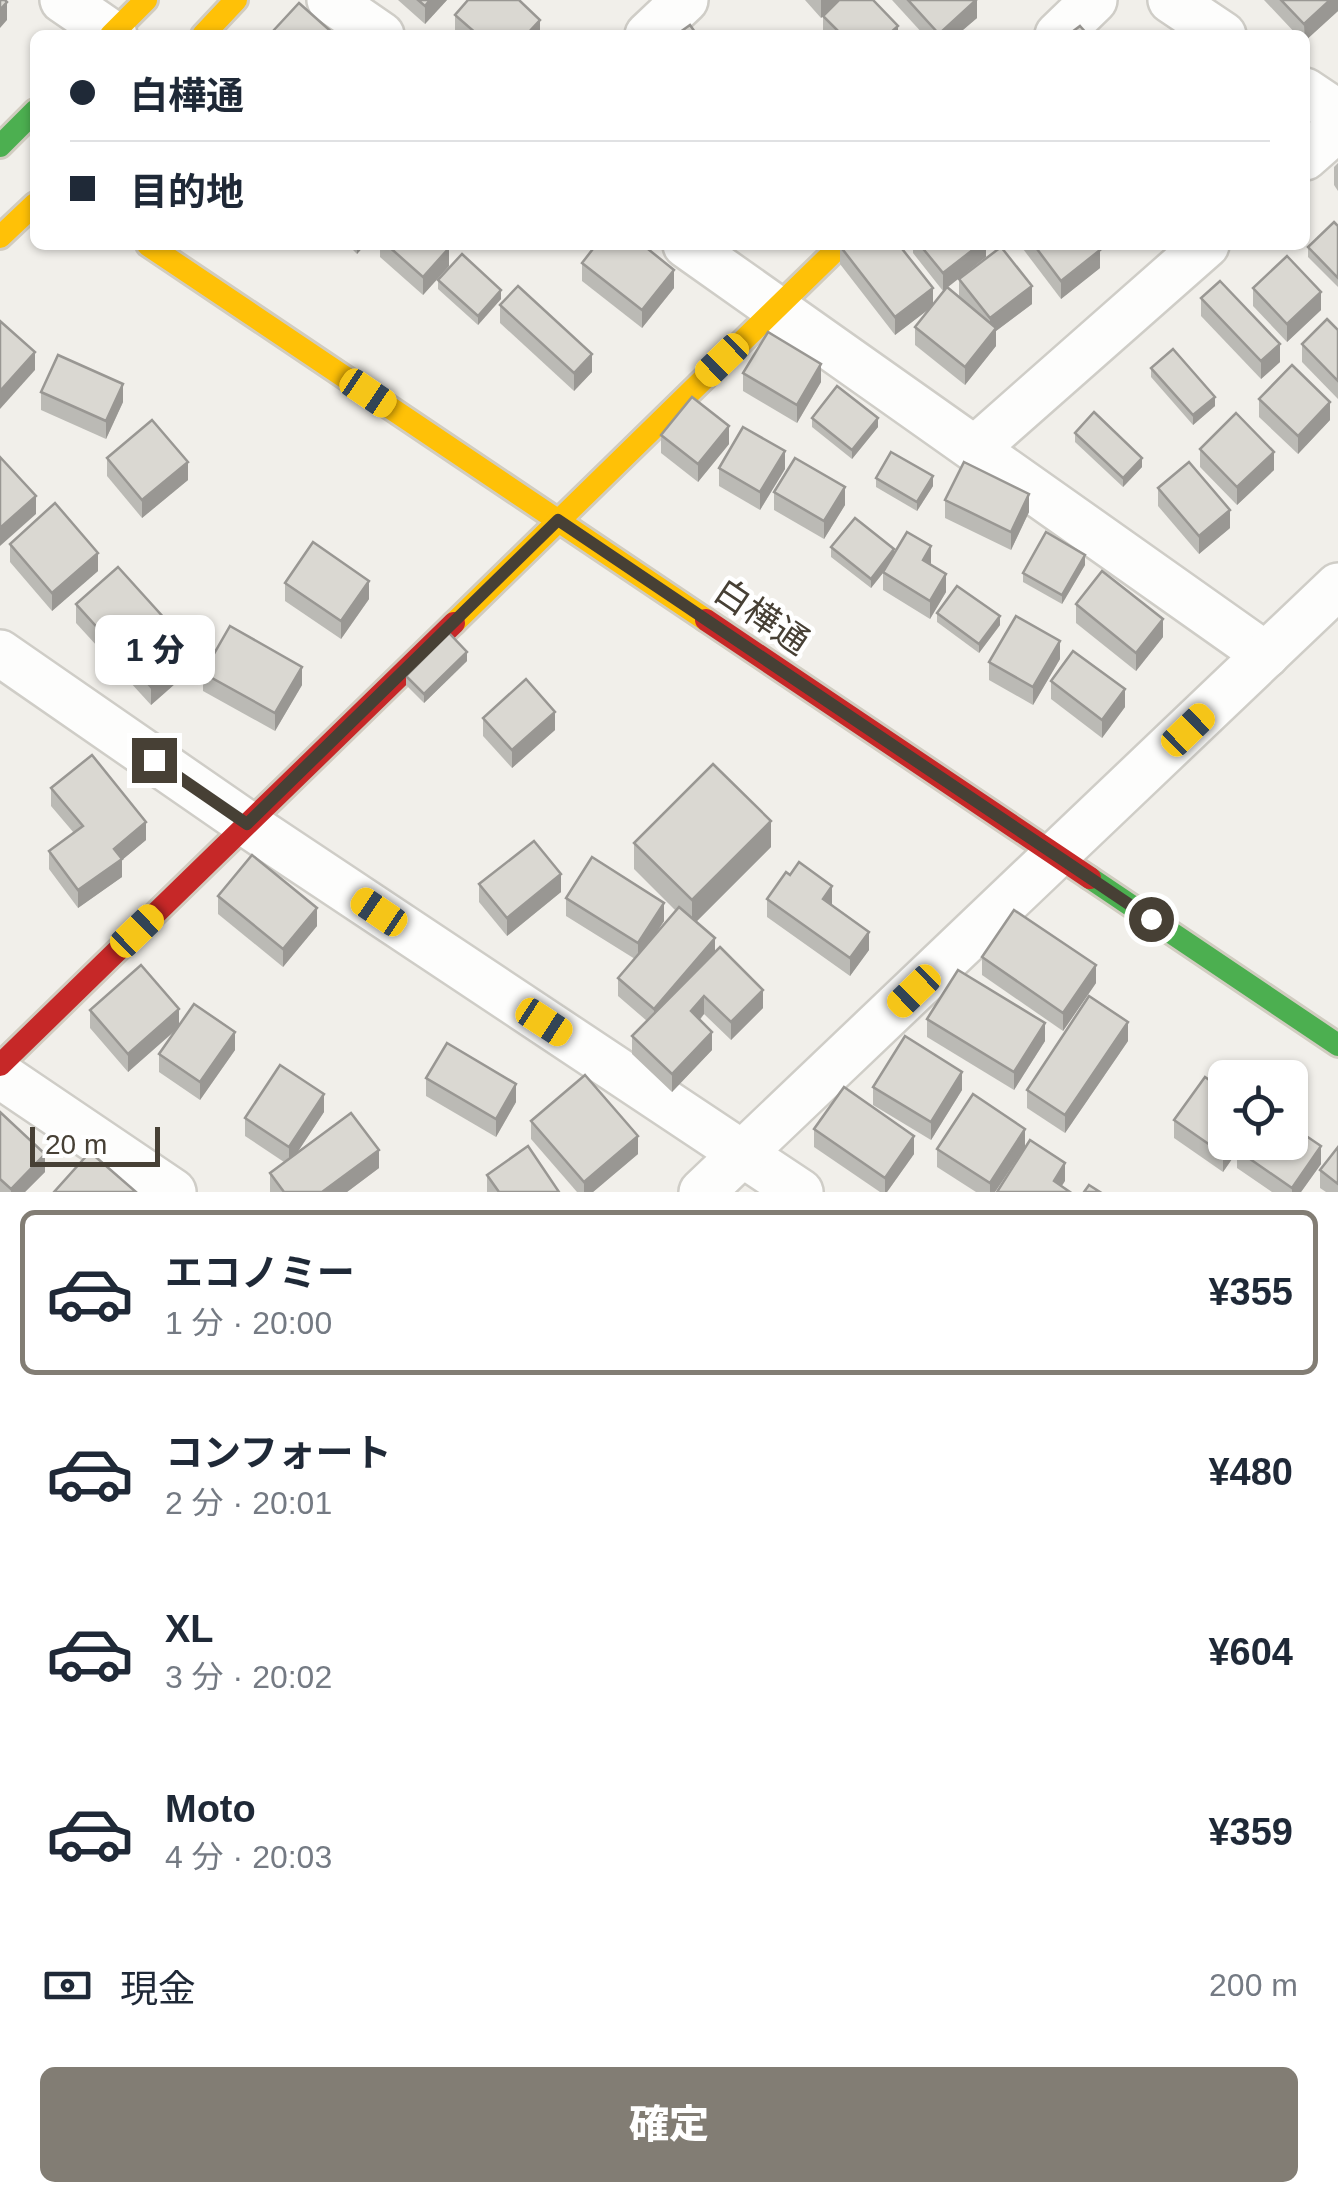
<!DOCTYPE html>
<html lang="ja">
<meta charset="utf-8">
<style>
:root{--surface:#fff;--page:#f2f2f3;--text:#1f2937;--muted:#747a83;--line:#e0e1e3;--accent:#827d74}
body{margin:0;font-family:Helvetica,"Noto Sans JP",sans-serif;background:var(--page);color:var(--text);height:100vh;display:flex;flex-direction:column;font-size:38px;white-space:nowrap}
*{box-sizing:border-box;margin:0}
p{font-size:32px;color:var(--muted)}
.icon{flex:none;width:55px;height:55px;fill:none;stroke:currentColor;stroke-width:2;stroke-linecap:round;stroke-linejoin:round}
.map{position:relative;height:1192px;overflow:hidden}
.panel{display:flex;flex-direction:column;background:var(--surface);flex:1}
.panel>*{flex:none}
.hud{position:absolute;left:30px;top:30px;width:1280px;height:220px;border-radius:15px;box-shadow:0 2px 8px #0004;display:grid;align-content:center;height:220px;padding:0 40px;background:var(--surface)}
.buttons{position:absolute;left:1208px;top:1060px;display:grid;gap:20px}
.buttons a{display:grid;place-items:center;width:100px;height:100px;border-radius:15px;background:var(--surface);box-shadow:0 2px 8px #0004;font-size:50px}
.scale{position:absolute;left:30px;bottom:25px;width:130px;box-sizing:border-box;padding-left:10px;border:5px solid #474035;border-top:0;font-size:28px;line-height:35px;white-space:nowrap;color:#474035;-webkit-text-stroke:8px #fff;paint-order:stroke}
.end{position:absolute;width:45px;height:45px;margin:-22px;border:12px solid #474035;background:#fff;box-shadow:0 0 0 5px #fff}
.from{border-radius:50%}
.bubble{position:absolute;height:70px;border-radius:15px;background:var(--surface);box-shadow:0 2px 8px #0004;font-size:32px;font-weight:800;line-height:70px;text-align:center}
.car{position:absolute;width:30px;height:60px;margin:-30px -15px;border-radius:12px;box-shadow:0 0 8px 2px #0007;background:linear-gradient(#f5c518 24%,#345 0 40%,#f5c518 0 76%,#345 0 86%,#f5c518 0)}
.hud b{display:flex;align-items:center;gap:35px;height:95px;font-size:38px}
.hud b+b{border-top:2px solid var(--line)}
.hud i{width:25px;height:25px;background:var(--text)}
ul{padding:18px 0 0;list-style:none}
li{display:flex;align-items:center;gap:30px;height:165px;margin:0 20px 15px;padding:0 20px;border:5px solid transparent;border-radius:15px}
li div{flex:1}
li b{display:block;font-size:38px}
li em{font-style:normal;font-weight:800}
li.on{border-color:var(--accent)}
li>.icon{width:90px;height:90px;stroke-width:1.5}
.pay{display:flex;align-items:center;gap:25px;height:110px;padding:0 40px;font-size:38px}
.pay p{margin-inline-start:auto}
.button{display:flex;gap:20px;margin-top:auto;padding:20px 40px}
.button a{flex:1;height:115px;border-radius:15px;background:var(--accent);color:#fff;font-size:40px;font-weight:800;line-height:115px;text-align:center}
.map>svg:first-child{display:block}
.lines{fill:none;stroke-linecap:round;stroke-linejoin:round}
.street-casing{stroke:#cfcdc7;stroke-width:50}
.fast-casing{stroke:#d1ccc0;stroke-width:28}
.slow-casing{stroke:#d1ccc0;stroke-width:28}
.jam-casing{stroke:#d1ccc0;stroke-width:28}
.street{stroke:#fdfdfc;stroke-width:45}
.fast{stroke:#4caf50;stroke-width:22}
.slow{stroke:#ffc107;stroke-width:22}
.jam{stroke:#c62828;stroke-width:22}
.wall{fill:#bbbab5}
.shaded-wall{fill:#999793}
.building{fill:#dad8d2;stroke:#999793;stroke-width:2.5}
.route{stroke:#474035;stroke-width:12}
.labels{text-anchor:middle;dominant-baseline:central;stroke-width:9;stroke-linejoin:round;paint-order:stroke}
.street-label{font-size:35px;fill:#474035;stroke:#fff}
</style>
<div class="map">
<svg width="1338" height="1192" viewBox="0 0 1338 1192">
<rect width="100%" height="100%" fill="#f1efea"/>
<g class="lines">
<g class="street-casing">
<g id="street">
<polyline points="63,0 114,35"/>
<polyline points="330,0 381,35"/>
<polyline points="1171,0 1223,35"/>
<polyline points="648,35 685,0"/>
<polyline points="1058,35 1094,0"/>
<polyline points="1305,91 1338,113"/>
<polyline points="1305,157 1338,128"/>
<polyline points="686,245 1266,655"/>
<polyline points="977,447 1206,245"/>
<polyline points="0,653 247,824 800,1192"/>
<polyline points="0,1075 173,1192"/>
<polyline points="702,1192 1338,586"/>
</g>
</g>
<g class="fast-casing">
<g id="fast">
<polyline points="0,146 35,111"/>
<polyline points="1090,878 1338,1045"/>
</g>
</g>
<g class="slow-casing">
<g id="slow">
<polyline points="111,35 146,0"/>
<polyline points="203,35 236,0"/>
<polyline points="0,237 35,204"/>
<polyline points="148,245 706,620"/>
<polyline points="454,623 841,245"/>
</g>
</g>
<g class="jam-casing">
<g id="jam">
<polyline points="706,620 1090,878"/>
<polyline points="0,1065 454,623"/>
</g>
</g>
<use href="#street" class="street"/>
<use href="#fast" class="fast"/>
<use href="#slow" class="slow"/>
<use href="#jam" class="jam"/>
</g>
<g class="wall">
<polygon points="398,0 447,0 425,24"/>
<polygon points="805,0 873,0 898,35 824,35 823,34 823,16 821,18"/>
<polygon points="892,0 977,0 977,18 957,35 924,35"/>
<polygon points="1264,0 1338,0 1338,11 1305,41 1305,35 1297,35"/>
<polygon points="455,15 540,35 457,35 455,33"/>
<polygon points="1338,163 1338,191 1334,185 1334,167"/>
<polygon points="1338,226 1338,287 1308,257 1308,247"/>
<polygon points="348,245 365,245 357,254"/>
<polygon points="380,245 446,245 449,266 423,295 380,257"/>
<polygon points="913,245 986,245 947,288 959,297 959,279 1032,304 996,331 996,346 965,385 915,345 915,327 930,308 895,335 840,264 840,246 933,304 943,291 913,253"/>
<polygon points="1020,245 1096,245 1100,268 1061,299"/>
<polygon points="582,263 674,288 642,328 582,281"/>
<polygon points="438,280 501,299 478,325 438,289"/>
<polygon points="1253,288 1321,310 1287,342 1253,306"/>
<polygon points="1201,298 1280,362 1261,379 1201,316"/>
<polygon points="500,305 592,372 574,391 500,323"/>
<polygon points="1338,330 1338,399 1302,362 1302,344"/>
<polygon points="1151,368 1215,406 1193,425 1151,377"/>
<polygon points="743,373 821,382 797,423 743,391"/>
<polygon points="41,392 123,402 106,439 41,410"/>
<polygon points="1259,399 1330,420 1298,454 1259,417"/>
<polygon points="812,418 878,427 852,459 812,427"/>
<polygon points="1075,433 1142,467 1123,487 1075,442"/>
<polygon points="661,435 729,444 698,482 661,453"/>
<polygon points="1200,449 1274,470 1237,505 1200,467"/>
<polygon points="107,458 188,480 142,518 107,476"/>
<polygon points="719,468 785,469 760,510 719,486"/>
<polygon points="876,478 933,486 917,511 876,487"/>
<polygon points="1158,488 1230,528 1199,554 1158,506"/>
<polygon points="774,492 845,505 824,539 774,510"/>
<polygon points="945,500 1029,512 1011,550 945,518"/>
<polygon points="10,544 98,571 52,611 10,562"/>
<polygon points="831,547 894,554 930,564 946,592 930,619 883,590 883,573 871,588 831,557"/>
<polygon points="1085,565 1062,604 1023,582 1023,573"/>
<polygon points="285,583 369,599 341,639 285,601"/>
<polygon points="76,604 193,668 151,705 76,623"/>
<polygon points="1076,604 1163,637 1136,671 1076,623"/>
<polygon points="937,613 1000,625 979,653 937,622"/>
<polygon points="1060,659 1033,705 989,680 989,662"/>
<polygon points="467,661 424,703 406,685 406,676"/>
<polygon points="203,673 302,685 275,731 203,691"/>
<polygon points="1051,681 1125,707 1102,738 1051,699"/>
<polygon points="483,718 555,730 512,768 483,736"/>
<polygon points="51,788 146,840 122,860 122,877 78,908 49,869 49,851 74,833 51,806"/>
<polygon points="634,843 771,847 696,922 715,952 763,1008 731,1040 704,1014 700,1020 712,1050 672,1092 632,1054 632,1036 647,1021 618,996 618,978 635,959 566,916 566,898 664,921 653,937 676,911 634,869"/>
<polygon points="479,884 561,892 507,936 479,902"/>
<polygon points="218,896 317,926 283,967 218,914"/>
<polygon points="767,899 832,904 831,905 869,950 850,976 767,917"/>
<polygon points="982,957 1096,983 1063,1031 982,975"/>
<polygon points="90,1010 179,1025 235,1050 200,1100 159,1072 159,1054 177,1029 128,1072 90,1028"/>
<polygon points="927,1019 1045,1041 1014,1090 927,1037"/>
<polygon points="1128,1041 1065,1133 1027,1108 1027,1090"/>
<polygon points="426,1078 516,1102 496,1137 426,1096"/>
<polygon points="873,1087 962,1090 931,1140 873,1105"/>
<polygon points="0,1112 45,1172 25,1192 0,1192"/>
<polygon points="324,1112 297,1153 379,1168 347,1192 270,1192 270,1173 284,1162 245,1136 245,1118"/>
<polygon points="1174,1120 1225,1142 1321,1164 1301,1192 1272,1192 1237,1168 1237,1151 1223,1172 1174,1138"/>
<polygon points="531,1121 638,1154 593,1192 577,1192 531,1139"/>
<polygon points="814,1129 914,1154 887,1192 880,1192 814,1147"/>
<polygon points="1025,1147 995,1192 976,1192 937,1167 937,1149"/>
<polygon points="1338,1147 1338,1192 1326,1192 1320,1188 1320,1170"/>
<polygon points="487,1175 559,1192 487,1192"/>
</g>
<g class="shaded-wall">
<polygon points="430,0 447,0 425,24 425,6"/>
<polygon points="821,0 840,0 821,18"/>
<polygon points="977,0 977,18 957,35 939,35"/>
<polygon points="1330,0 1338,0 1338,11 1305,41 1304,24"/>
<polygon points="7,2 7,20 0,28 0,10"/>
<polygon points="540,20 540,35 526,35"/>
<polygon points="898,26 898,35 888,35"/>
<polygon points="357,245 365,245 357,254"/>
<polygon points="979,245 986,245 986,257 943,291 943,273"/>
<polygon points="449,248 449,266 423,295 423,277"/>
<polygon points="1100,250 1100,268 1061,299 1061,281"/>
<polygon points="674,270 674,288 642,328 642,310"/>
<polygon points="1032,286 1032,304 996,331 996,346 965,385 965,367 990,336 990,318"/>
<polygon points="933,288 933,306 895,335 895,317"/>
<polygon points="501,290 501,299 478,325 478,316"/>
<polygon points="1321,292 1321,310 1287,342 1287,324"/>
<polygon points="1280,344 1280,362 1261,379 1261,361"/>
<polygon points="35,352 35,370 0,409 0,391"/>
<polygon points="592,354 592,372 574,391 574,373"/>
<polygon points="821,364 821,382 797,423 797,405"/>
<polygon points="123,384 123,402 106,439 106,421"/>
<polygon points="1215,397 1215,406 1193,425 1193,415"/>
<polygon points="1330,402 1330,420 1298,454 1298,436"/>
<polygon points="878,418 878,427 852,459 852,450"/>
<polygon points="729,426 729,444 698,482 698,464"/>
<polygon points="785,451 785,469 760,510 760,492"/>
<polygon points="1274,452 1274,470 1237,505 1237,487"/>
<polygon points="1142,458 1142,467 1123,487 1123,478"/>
<polygon points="188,462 188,480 142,518 142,500"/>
<polygon points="933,476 933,486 917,511 917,502"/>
<polygon points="845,487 845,505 824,539 824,521"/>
<polygon points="1029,494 1029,512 1011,550 1011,532"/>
<polygon points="36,496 36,514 0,546 0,528"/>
<polygon points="1230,510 1230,528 1199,554 1199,536"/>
<polygon points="931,546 931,564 923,560"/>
<polygon points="894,549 894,559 871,588 871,579"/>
<polygon points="98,553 98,571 52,611 52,593"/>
<polygon points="1085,555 1085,565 1062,604 1062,595"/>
<polygon points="946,574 946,592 930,619 930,601"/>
<polygon points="369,581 369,599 341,639 341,621"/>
<polygon points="1000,616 1000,625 979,653 979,644"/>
<polygon points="1163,619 1163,637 1136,671 1136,653"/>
<polygon points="1060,641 1060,659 1033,705 1033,687"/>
<polygon points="193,650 193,668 151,705 151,687"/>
<polygon points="467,652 467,661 424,703 424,694"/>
<polygon points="302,667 302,685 275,731 275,713"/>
<polygon points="1125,689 1125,707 1102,738 1102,720"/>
<polygon points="555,712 555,730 512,768 512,750"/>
<polygon points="771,821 771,847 692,926 692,900"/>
<polygon points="146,822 146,840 122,860 122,877 78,908 78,890 114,849"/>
<polygon points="561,874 561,892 507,936 507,918"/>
<polygon points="832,886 832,904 823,917 823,899"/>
<polygon points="664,903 664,921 638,961 638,943"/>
<polygon points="317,908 317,926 283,967 283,949"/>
<polygon points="869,932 869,950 850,976 850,958"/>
<polygon points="715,938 715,956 654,1027 654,1009"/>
<polygon points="1096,965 1096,983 1063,1031 1063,1013"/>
<polygon points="763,990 763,1008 731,1040 731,1022"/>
<polygon points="704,996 704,1014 691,1029 691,1011"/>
<polygon points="179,1009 179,1027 128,1072 128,1054"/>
<polygon points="1128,1022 1128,1041 1065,1133 1065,1115"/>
<polygon points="1045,1023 1045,1041 1014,1090 1014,1072"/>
<polygon points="235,1032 235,1050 200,1100 200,1082"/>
<polygon points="712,1032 712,1050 672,1092 672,1074"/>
<polygon points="962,1072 962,1090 931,1140 931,1122"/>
<polygon points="516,1084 516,1102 496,1137 496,1119"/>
<polygon points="324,1094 324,1112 289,1165 289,1147"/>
<polygon points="1025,1129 1025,1147 995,1192 990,1192 990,1183"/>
<polygon points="638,1136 638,1154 593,1192 584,1192 584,1182"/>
<polygon points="914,1136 914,1154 887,1192 885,1192 885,1178"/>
<polygon points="1231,1142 1244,1142 1223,1172 1223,1154"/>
<polygon points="1321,1146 1321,1164 1301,1192 1292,1192 1292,1188"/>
<polygon points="379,1150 379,1168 347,1192 322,1192"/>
<polygon points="45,1154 45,1172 25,1192 11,1192 11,1189"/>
<polygon points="1065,1163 1065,1181 1058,1192 1054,1181"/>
</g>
<g class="building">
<polygon points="0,0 5,0 7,2 0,10"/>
<polygon points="418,0 430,0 425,6"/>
<polygon points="468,0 519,0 540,20 526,35 478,35 455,15"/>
<polygon points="839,0 873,0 898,26 888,35 853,35 850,32 847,35 842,35 823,16"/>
<polygon points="908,0 976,0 939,34"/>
<polygon points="1281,0 1330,0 1304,24"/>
<polygon points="299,3 335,35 278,35 273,31"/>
<polygon points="690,25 697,35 676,35"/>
<polygon points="1080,26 1088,35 1068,35"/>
<polygon points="1334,222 1338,226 1338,278 1308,247"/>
<polygon points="387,245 446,245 449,248 423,277"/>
<polygon points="596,245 643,245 674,270 642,310 582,263"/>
<polygon points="841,245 899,245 933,288 895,317 840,246"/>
<polygon points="920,245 979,245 943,273"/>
<polygon points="1034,245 1096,245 1100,250 1061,281"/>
<polygon points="1001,247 1032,286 990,318 959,279"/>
<polygon points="462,254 501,290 478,316 438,280"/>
<polygon points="1287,256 1321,292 1287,324 1253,288"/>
<polygon points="1220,281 1280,344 1261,361 1201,298"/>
<polygon points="518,286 592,354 574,373 500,305"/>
<polygon points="947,287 996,328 965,367 915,327"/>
<polygon points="1327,319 1338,330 1338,381 1302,344"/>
<polygon points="0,321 35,352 0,391"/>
<polygon points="768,332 821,364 797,405 743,373"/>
<polygon points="1173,349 1215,397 1193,415 1151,368"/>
<polygon points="58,355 123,384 106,421 41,392"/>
<polygon points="1292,365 1330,402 1298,436 1259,399"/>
<polygon points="837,386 878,418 852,450 812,418"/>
<polygon points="692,397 729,426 698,464 661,435"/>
<polygon points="1094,412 1142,458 1123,478 1075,433"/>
<polygon points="1236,413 1274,452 1237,487 1200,449"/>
<polygon points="152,420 188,462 142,500 107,458"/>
<polygon points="743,427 785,451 760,492 719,468"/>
<polygon points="891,452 933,476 917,502 876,478"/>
<polygon points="0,457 36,496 0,528"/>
<polygon points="795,458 845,487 824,521 774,492"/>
<polygon points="964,462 1029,494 1011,532 945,500"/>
<polygon points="1189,462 1230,510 1199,536 1158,488"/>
<polygon points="55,503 98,553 52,593 10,544"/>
<polygon points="855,518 894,549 871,579 831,547"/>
<polygon points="907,532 931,546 923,560 946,574 930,601 883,572"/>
<polygon points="1046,532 1085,555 1062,595 1023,573"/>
<polygon points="313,542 369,581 341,621 285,583"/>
<polygon points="118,567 193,650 151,687 76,604"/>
<polygon points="1102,571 1163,619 1136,653 1076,604"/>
<polygon points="957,586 1000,616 979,644 937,613"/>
<polygon points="1016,616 1060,641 1033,687 989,662"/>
<polygon points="230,626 302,667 275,713 203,673"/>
<polygon points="449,633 467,652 424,694 406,676"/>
<polygon points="1073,651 1125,689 1102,720 1051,681"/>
<polygon points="526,679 555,712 512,750 483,718"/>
<polygon points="92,755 146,822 114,849 122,859 78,890 49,851 83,826 51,788"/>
<polygon points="713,764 771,821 692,900 634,843"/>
<polygon points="534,841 561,874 507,918 479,884"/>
<polygon points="252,855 317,908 283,949 218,896"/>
<polygon points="592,857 664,903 638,943 566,898"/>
<polygon points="799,862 832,886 823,899 869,932 850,958 767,899 786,872 790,875"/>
<polygon points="679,907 715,938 654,1009 618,978"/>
<polygon points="1014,910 1096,965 1063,1013 982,957"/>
<polygon points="720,947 763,990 731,1022 704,996 691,1011 712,1032 672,1074 632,1036"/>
<polygon points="141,965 179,1009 128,1054 90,1010"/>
<polygon points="958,970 1045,1023 1014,1072 927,1019"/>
<polygon points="1089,996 1128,1022 1065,1115 1027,1090"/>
<polygon points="194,1004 235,1032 200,1082 159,1054"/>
<polygon points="905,1036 962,1072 931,1122 873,1087"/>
<polygon points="447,1043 516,1084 496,1119 426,1078"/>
<polygon points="280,1065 324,1094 289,1147 245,1118"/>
<polygon points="585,1075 638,1136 584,1182 531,1121"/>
<polygon points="1205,1077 1225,1091 1225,1142 1231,1142 1223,1154 1174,1120"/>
<polygon points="844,1087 914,1136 885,1178 814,1129"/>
<polygon points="973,1094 1025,1129 990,1183 937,1149"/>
<polygon points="0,1112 45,1154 11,1189 0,1179"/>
<polygon points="351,1113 379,1150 322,1192 284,1192 270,1173"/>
<polygon points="1290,1125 1321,1146 1292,1188 1237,1150 1243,1142 1290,1142"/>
<polygon points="1030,1140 1065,1163 1054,1181 1070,1192 997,1192"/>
<polygon points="528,1146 559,1192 499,1192 487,1175"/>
<polygon points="1338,1147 1338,1184 1320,1170"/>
<polygon points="90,1152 136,1192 54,1192"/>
<polygon points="1089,1185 1100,1192 1084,1192"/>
</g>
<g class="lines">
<polyline class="route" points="154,760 247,824 558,520 1151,919"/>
</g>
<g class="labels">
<g class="street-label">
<text transform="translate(762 616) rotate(34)">白樺通</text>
</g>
</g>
</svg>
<div class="buttons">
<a><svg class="icon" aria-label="locate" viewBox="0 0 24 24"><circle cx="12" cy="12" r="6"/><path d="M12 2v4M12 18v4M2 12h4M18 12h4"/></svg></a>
</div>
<div class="scale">20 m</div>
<i class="end from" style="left:1151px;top:919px"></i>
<i class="end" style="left:154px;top:760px"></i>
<div class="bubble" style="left:95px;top:615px;width:120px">1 分</div>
<i class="car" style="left:722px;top:360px;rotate:226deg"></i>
<i class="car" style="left:368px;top:393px;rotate:124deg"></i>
<i class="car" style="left:1188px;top:730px;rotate:46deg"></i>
<i class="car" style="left:379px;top:912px;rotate:304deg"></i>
<i class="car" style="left:137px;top:931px;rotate:46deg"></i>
<i class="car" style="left:914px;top:991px;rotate:226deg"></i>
<i class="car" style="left:544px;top:1022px;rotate:123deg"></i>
<div class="hud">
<b><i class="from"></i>白樺通</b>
<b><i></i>目的地</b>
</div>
</div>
<section class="panel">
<ul>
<li class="on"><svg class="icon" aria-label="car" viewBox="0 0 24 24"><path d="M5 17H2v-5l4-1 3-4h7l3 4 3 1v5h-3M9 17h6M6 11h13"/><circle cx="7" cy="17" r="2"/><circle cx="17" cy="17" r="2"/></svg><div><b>エコノミー</b><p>1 分 · 20:00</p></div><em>¥355</em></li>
<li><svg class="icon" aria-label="car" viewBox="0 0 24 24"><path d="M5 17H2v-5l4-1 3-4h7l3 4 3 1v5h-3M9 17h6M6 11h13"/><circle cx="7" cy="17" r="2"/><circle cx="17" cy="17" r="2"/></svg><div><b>コンフォート</b><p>2 分 · 20:01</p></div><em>¥480</em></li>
<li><svg class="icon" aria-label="car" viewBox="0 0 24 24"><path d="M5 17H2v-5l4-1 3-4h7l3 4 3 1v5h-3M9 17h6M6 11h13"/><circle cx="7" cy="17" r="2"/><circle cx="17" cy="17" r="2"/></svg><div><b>XL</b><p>3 分 · 20:02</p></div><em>¥604</em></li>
<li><svg class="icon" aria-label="car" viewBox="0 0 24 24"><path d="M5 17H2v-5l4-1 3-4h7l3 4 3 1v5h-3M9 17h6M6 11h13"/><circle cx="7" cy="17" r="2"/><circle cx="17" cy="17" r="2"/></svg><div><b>Moto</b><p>4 分 · 20:03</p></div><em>¥359</em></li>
</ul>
<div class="pay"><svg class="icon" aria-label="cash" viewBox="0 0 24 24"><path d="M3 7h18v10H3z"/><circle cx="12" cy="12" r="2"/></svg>現金<p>200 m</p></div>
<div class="button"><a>確定</a></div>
</section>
